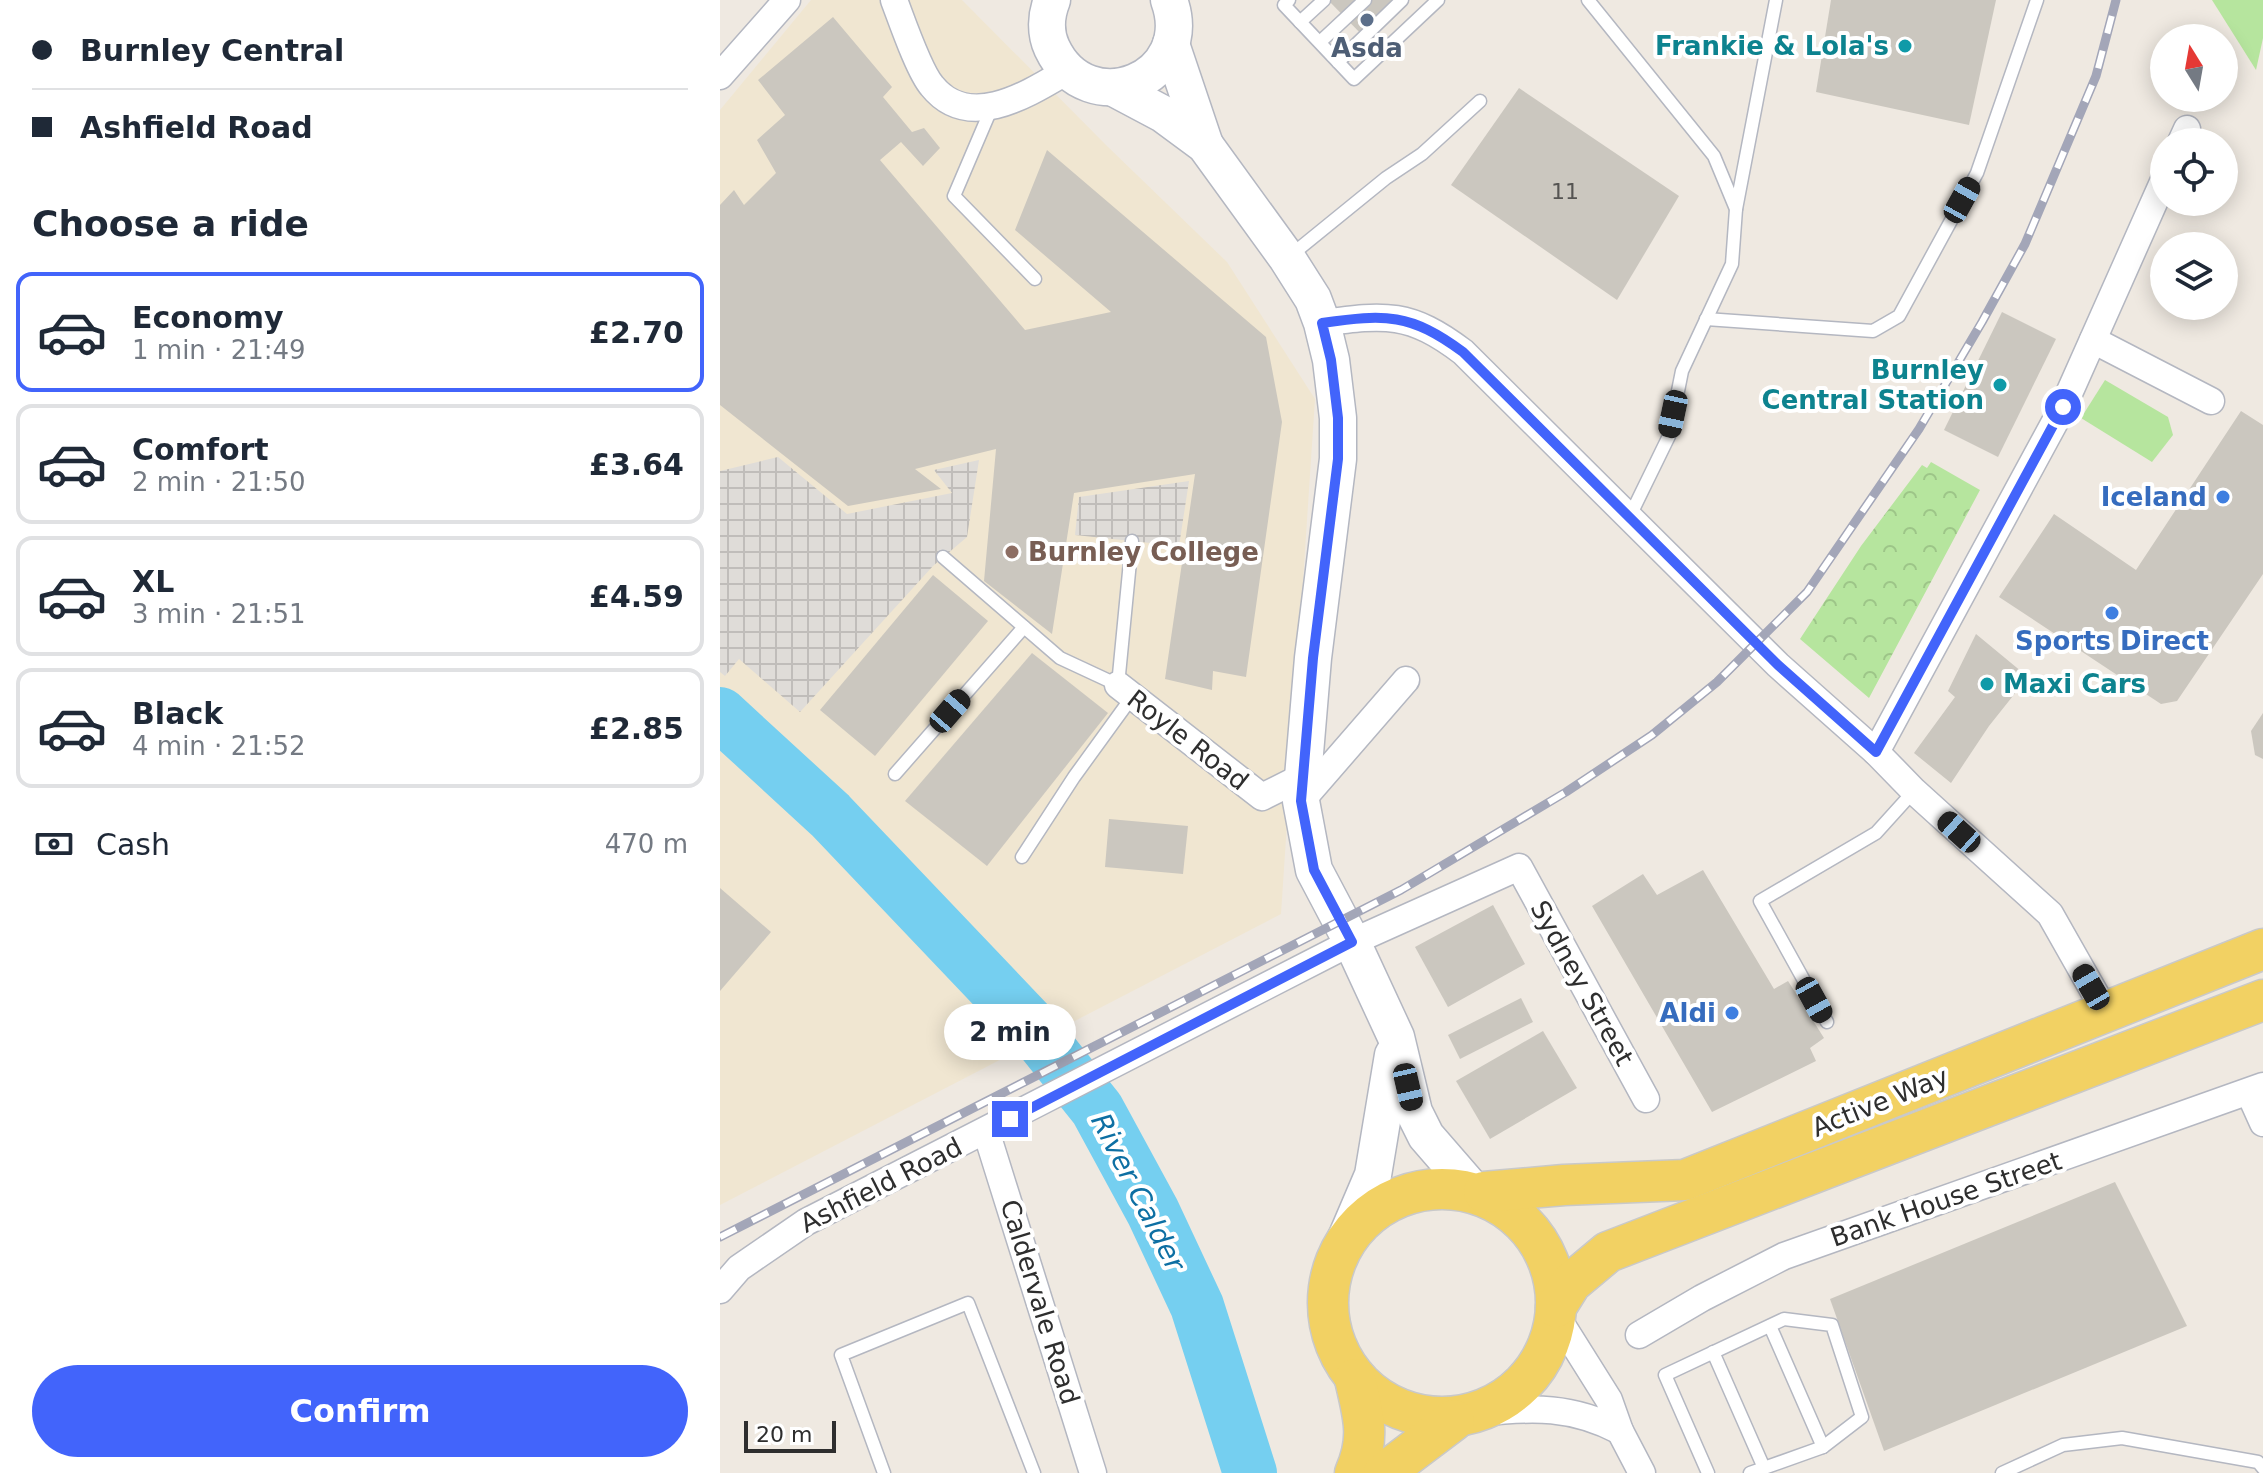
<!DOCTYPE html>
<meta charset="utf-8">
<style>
:root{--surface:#fff;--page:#f6f6f7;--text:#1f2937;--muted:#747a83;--line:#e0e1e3;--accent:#4264fb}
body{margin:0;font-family:"DejaVu Sans",sans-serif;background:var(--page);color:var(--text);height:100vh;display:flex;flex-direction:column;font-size:30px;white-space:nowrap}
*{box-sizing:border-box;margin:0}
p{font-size:26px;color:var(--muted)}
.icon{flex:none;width:44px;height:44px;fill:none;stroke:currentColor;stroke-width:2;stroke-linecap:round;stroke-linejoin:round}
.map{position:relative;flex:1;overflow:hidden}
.drawer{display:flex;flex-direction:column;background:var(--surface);width:720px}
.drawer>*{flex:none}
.banner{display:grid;align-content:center;height:176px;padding:0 32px;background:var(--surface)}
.needle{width:52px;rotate:349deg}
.fabs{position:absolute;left:1430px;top:24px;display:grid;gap:16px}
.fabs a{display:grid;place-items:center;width:88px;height:88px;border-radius:50%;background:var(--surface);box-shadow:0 4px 20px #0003;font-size:40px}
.scale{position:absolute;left:24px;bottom:20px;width:92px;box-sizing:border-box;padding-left:8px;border:4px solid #2e2e2e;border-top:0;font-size:22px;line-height:28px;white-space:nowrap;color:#2e2e2e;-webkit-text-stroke:6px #fff;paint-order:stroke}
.end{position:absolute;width:36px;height:36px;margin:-18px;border:10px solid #4264fb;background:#fff;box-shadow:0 0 0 4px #fff}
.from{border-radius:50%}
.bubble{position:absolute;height:56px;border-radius:28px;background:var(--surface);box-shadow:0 4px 20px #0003;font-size:26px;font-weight:700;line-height:56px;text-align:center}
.car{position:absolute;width:24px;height:48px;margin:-24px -12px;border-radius:10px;box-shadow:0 0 6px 2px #0007;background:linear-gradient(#222 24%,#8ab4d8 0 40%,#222 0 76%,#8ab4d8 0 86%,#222 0)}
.banner b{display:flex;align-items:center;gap:28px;height:76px;font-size:30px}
.banner b+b{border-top:2px solid var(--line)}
.banner i{width:20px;height:20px;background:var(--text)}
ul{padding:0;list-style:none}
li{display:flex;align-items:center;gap:24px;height:120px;margin:0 16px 12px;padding:0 16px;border:4px solid var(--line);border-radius:16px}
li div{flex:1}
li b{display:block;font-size:30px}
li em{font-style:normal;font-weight:700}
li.selected{border-color:var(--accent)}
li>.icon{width:72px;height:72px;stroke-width:1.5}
h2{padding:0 32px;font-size:36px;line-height:96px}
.pay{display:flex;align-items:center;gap:20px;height:88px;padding:0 32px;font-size:30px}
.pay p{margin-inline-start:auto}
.primary-button{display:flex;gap:16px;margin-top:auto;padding:16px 32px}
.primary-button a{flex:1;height:92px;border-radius:48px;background:var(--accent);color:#fff;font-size:32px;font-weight:700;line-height:92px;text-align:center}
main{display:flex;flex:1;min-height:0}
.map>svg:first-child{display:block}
.education{fill:#f0e6d1}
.grass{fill:#b6e59e}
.forest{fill:url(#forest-crowns)}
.plaza{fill:url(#plaza-grid)}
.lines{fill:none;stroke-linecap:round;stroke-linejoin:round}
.river{stroke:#75cff0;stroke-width:54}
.building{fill:#cbc7bf}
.lane-casing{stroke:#b4b7c1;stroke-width:15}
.street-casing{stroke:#b4b7c1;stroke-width:29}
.secondary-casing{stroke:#b4b7c1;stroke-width:39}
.primary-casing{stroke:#c9c9c9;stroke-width:43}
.lane{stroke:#fff;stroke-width:12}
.street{stroke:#fff;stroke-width:26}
.secondary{stroke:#fff;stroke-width:36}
.primary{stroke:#f2d163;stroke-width:40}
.rail-casing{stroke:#a3a6b8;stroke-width:9}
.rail{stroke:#fff;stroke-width:6;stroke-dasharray:18;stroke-linecap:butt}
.route{stroke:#4264fb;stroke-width:10}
.service-dot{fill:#5c6f8a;stroke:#fff;stroke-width:3}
.culture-dot{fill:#0f9aa8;stroke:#fff;stroke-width:3}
.shop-dot{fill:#3f7fe0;stroke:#fff;stroke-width:3}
.education-dot{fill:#8d6e63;stroke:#fff;stroke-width:3}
.labels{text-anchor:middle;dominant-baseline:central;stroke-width:8;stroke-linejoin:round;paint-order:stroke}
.number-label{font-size:22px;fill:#555452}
.culture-label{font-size:26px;font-weight:bold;fill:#0d838f;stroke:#fff;text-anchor:end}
.service-label{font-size:26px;font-weight:bold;fill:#4e5e75;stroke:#fff}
.shop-label{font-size:26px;font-weight:bold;fill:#366cbe;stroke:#fff;text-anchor:end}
.education-label{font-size:26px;font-weight:bold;fill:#785e54;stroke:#fff;text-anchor:start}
.street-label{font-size:26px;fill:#2e2e2e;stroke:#fff}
.water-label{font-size:28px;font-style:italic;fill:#0d6fa3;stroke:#fff}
</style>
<main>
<section class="drawer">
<div class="banner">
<b><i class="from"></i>Burnley Central</b>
<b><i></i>Ashfield Road</b>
</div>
<h2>Choose a ride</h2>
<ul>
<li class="selected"><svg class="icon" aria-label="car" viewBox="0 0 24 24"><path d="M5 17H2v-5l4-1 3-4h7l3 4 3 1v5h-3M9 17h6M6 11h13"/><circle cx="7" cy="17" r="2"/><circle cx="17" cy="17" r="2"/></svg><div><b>Economy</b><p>1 min · 21:49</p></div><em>£2.70</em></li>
<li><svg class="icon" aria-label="car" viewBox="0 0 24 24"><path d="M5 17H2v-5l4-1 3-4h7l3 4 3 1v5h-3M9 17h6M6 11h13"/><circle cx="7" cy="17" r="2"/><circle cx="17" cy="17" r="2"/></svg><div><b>Comfort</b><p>2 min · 21:50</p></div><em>£3.64</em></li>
<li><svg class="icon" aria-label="car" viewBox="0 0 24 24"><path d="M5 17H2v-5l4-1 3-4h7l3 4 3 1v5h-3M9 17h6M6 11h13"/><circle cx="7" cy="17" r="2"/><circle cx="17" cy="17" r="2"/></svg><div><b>XL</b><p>3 min · 21:51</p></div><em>£4.59</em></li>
<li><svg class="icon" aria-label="car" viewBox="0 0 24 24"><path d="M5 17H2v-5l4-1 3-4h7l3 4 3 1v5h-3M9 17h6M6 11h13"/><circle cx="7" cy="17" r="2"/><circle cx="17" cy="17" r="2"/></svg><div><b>Black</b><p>4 min · 21:52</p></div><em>£2.85</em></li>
</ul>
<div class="pay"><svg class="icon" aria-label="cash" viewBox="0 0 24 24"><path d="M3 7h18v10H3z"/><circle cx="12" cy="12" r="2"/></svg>Cash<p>470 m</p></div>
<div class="primary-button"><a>Confirm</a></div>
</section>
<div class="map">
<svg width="1543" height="1473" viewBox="0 0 1543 1473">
<defs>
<pattern id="forest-crowns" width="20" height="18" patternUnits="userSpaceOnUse" patternTransform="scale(2)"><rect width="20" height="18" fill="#b6e59e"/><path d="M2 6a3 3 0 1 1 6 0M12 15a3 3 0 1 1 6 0" fill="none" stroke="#9dc588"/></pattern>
<pattern id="plaza-grid" width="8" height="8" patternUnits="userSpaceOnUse" patternTransform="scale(2)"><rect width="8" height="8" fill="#dfdcd8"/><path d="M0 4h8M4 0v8" fill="none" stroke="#c0bdba"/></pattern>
</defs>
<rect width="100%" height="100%" fill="#efe9e1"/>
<polygon class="education" points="91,0 242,0 387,146 507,262 595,399 561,914 0,1205 0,110"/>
<g class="grass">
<polygon points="1492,0 1543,0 1543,38 1536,70"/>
<polygon points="1385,380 1448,417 1453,435 1432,462 1361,418"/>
</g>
<polygon class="forest" points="1211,462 1260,490 1149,698 1080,639 1141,546 1202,465 1207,468"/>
<g class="plaza">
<polygon points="58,457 127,514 232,493 214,470 259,460 247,537 213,566 80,712 19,659 5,676 0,672 0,471"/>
<polygon points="469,481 459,546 355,535 359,497"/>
</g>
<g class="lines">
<polyline class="river" points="0,714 110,815 309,1024 377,1109 433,1212 477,1306 530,1473"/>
</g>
<g class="building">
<polygon points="608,0 688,0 647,40"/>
<polygon points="1111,0 1276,0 1249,125 1096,92"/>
<polygon points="113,17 172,87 163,97 192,132 204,128 220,148 203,166 181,142 160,160 305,330 391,312 295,230 327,150 546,337 562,422 526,677 493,671 492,690 445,679 475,474 354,493 332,634 264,581 276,449 195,469 221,489 128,506 0,405 0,205 14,190 24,205 56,173 37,140 65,115 38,80"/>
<polygon points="799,88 959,196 897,300 731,185"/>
<polygon points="1282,312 1336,339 1278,457 1224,430"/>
<polygon points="1521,411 1543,425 1543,574 1457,701 1441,704 1279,597 1334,514 1416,570"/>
<polygon points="213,575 268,621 155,756 100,710"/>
<polygon points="1256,634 1308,677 1269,726 1231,783 1194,753 1235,697 1228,691"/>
<polygon points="312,653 388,713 267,866 185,801"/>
<polygon points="1543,713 1543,759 1535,755 1531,731"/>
<polygon points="389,819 468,826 463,874 385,867"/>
<polygon points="983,870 1054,989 1068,981 1104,1038 1090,1048 1096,1061 992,1112 872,906 923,874 937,895"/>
<polygon points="0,888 51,932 0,991"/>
<polygon points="773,905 805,964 728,1007 695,947"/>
<polygon points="801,998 813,1022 740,1059 728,1035"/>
<polygon points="823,1031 857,1088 770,1139 736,1081"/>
<polygon points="1395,1182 1467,1326 1164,1451 1110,1299"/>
</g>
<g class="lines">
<g class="lane-casing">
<g id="lane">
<polyline points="569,0 564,5 634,79 718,0"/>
<polyline points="868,0 994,156 1016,209 1012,264 962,371 949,436 909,518"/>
<polyline points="580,22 604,0"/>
<polyline points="600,42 645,0"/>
<polyline points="618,62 682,0"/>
<polyline points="272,107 234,196 315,279"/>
<polyline points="1016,209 1056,0"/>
<polyline points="570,256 666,178 702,154 760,101"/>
<polyline points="986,319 1153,331 1179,316 1257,173 1317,0"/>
<polyline points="223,557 340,658 398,685 412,541"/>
<polyline points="175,774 304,627"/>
<polyline points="302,857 354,777 412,697"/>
<polyline points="1107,1022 1040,901 1156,833 1194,791"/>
<polyline points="1050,1326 1103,1447"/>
<polyline points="993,1352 1044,1468"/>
<polyline points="164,1473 121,1355 248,1303 314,1473"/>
<polyline points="988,1473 945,1375 1064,1319 1112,1325 1142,1417 1103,1447 1030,1473"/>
<polyline points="1282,1473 1343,1445 1402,1438 1538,1462 1543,1468"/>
</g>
</g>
<g class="street-casing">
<g id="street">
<path d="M174 0C182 21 199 71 212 86 249 132 308 94 347 71"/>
<polyline points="0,76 67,0"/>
<polyline points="1461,142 1467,129"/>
<path d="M602 323C666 314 690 312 743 352L1058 665 1156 752 1194 791 1330 914 1385 1011"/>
<polyline points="1373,340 1491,401"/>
<polyline points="398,685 542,797 582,777"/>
<polyline points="1156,752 1343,407 1444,180"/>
<polyline points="581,801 686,680"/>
<polyline points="1529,1092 1543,1123"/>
<polyline points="266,1131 373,1473"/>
<polyline points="0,1290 19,1268 86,1222 632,942 799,867 926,1099"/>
<polyline points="835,1314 889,1400 900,1431 922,1473"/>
<polyline points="919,1335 982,1298 1064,1256 1543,1086"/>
<path d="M760 1413C813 1407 852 1406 900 1431"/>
</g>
</g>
<g class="secondary-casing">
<g id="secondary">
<path d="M332 0C326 15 325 33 332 48 368 124 478 79 449 0"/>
<polyline points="451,44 485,145"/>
<polyline points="394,88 443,114 485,145 567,258 593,299 602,323 611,360 618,418 618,459 593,658 581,801 594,870 632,942 676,1037 694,1112 706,1136 752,1189"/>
<polyline points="621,1250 653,1175 673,1055"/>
</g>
</g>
<g class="primary-casing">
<g id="primary">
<circle cx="722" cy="1303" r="114"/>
<polyline points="764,1192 844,1185 965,1180 1543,949"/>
<polyline points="836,1307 851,1283 888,1252 1543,1000"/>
<path d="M635 1379C643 1415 651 1437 635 1473"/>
<polyline points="664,1473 734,1420"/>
</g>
</g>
<use href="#lane" class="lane"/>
<use href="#street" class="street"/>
<use href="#secondary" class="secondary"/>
<use href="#primary" class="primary"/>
<g class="rail-casing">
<polyline id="rail" points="0,1237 681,890 846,792 932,735 997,682 1087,592 1199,429 1262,322 1305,244 1376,76 1396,0"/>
</g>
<use href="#rail" class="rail"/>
</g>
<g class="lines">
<path class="route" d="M290 1119 632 942 594 870 581 801 593 658 618 459V418L611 360 602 323C666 314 690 313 743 352L1058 665 1156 752 1343 407"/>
</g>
<circle class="service-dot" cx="647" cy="20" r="8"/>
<g class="culture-dot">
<circle cx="1185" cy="46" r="8"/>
<circle cx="1280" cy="385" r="8"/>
<circle cx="1267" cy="684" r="8"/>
</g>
<g class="shop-dot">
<circle cx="1503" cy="497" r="8"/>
<circle cx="1392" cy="613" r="8"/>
<circle cx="1012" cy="1013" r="8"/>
</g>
<circle class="education-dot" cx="292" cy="552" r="8"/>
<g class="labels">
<g class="number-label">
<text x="845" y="191">11</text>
</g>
<g class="culture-label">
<text x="1169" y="46">Frankie &amp; Lola's</text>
<text x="1264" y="370">Burnley<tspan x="1264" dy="30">Central Station</tspan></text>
<text x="1283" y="684" text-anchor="start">Maxi Cars</text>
</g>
<g class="service-label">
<text x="647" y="48">Asda</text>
</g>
<g class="shop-label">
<text x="1487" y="497">Iceland</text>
<text x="1392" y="641" text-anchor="middle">Sports Direct</text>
<text x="996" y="1013">Aldi</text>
</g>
<g class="education-label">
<text x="308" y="552">Burnley College</text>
</g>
<g class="street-label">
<text transform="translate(468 740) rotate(38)">Royle Road</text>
<text transform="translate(862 983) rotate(61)">Sydney Street</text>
<text transform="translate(1160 1102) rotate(-22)">Active Way</text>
<text transform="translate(161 1185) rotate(-27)">Ashfield Road</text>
<text transform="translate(1226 1199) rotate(-19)">Bank House Street</text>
<text transform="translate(320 1302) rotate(73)">Caldervale Road</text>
</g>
<g class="water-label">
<text transform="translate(418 1192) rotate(63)">River Calder</text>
</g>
</g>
</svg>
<div class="fabs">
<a><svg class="needle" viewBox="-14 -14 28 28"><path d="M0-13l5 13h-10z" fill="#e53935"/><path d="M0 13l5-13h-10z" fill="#747a83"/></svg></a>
<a><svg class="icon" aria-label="locate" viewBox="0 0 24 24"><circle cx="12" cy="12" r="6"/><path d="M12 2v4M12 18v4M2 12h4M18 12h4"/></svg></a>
<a><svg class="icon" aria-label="layers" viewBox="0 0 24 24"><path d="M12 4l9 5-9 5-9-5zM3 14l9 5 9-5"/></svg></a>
</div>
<div class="scale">20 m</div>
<i class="end from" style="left:1343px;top:407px"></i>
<i class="end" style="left:290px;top:1119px"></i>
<div class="bubble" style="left:224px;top:1004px;width:132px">2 min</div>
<i class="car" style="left:1242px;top:200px;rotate:29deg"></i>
<i class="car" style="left:953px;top:414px;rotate:192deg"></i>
<i class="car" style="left:230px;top:711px;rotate:41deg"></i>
<i class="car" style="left:1239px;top:832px;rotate:312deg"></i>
<i class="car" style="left:1371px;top:987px;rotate:330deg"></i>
<i class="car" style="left:1094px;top:1000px;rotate:151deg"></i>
<i class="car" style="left:688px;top:1087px;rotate:167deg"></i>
</div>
</main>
